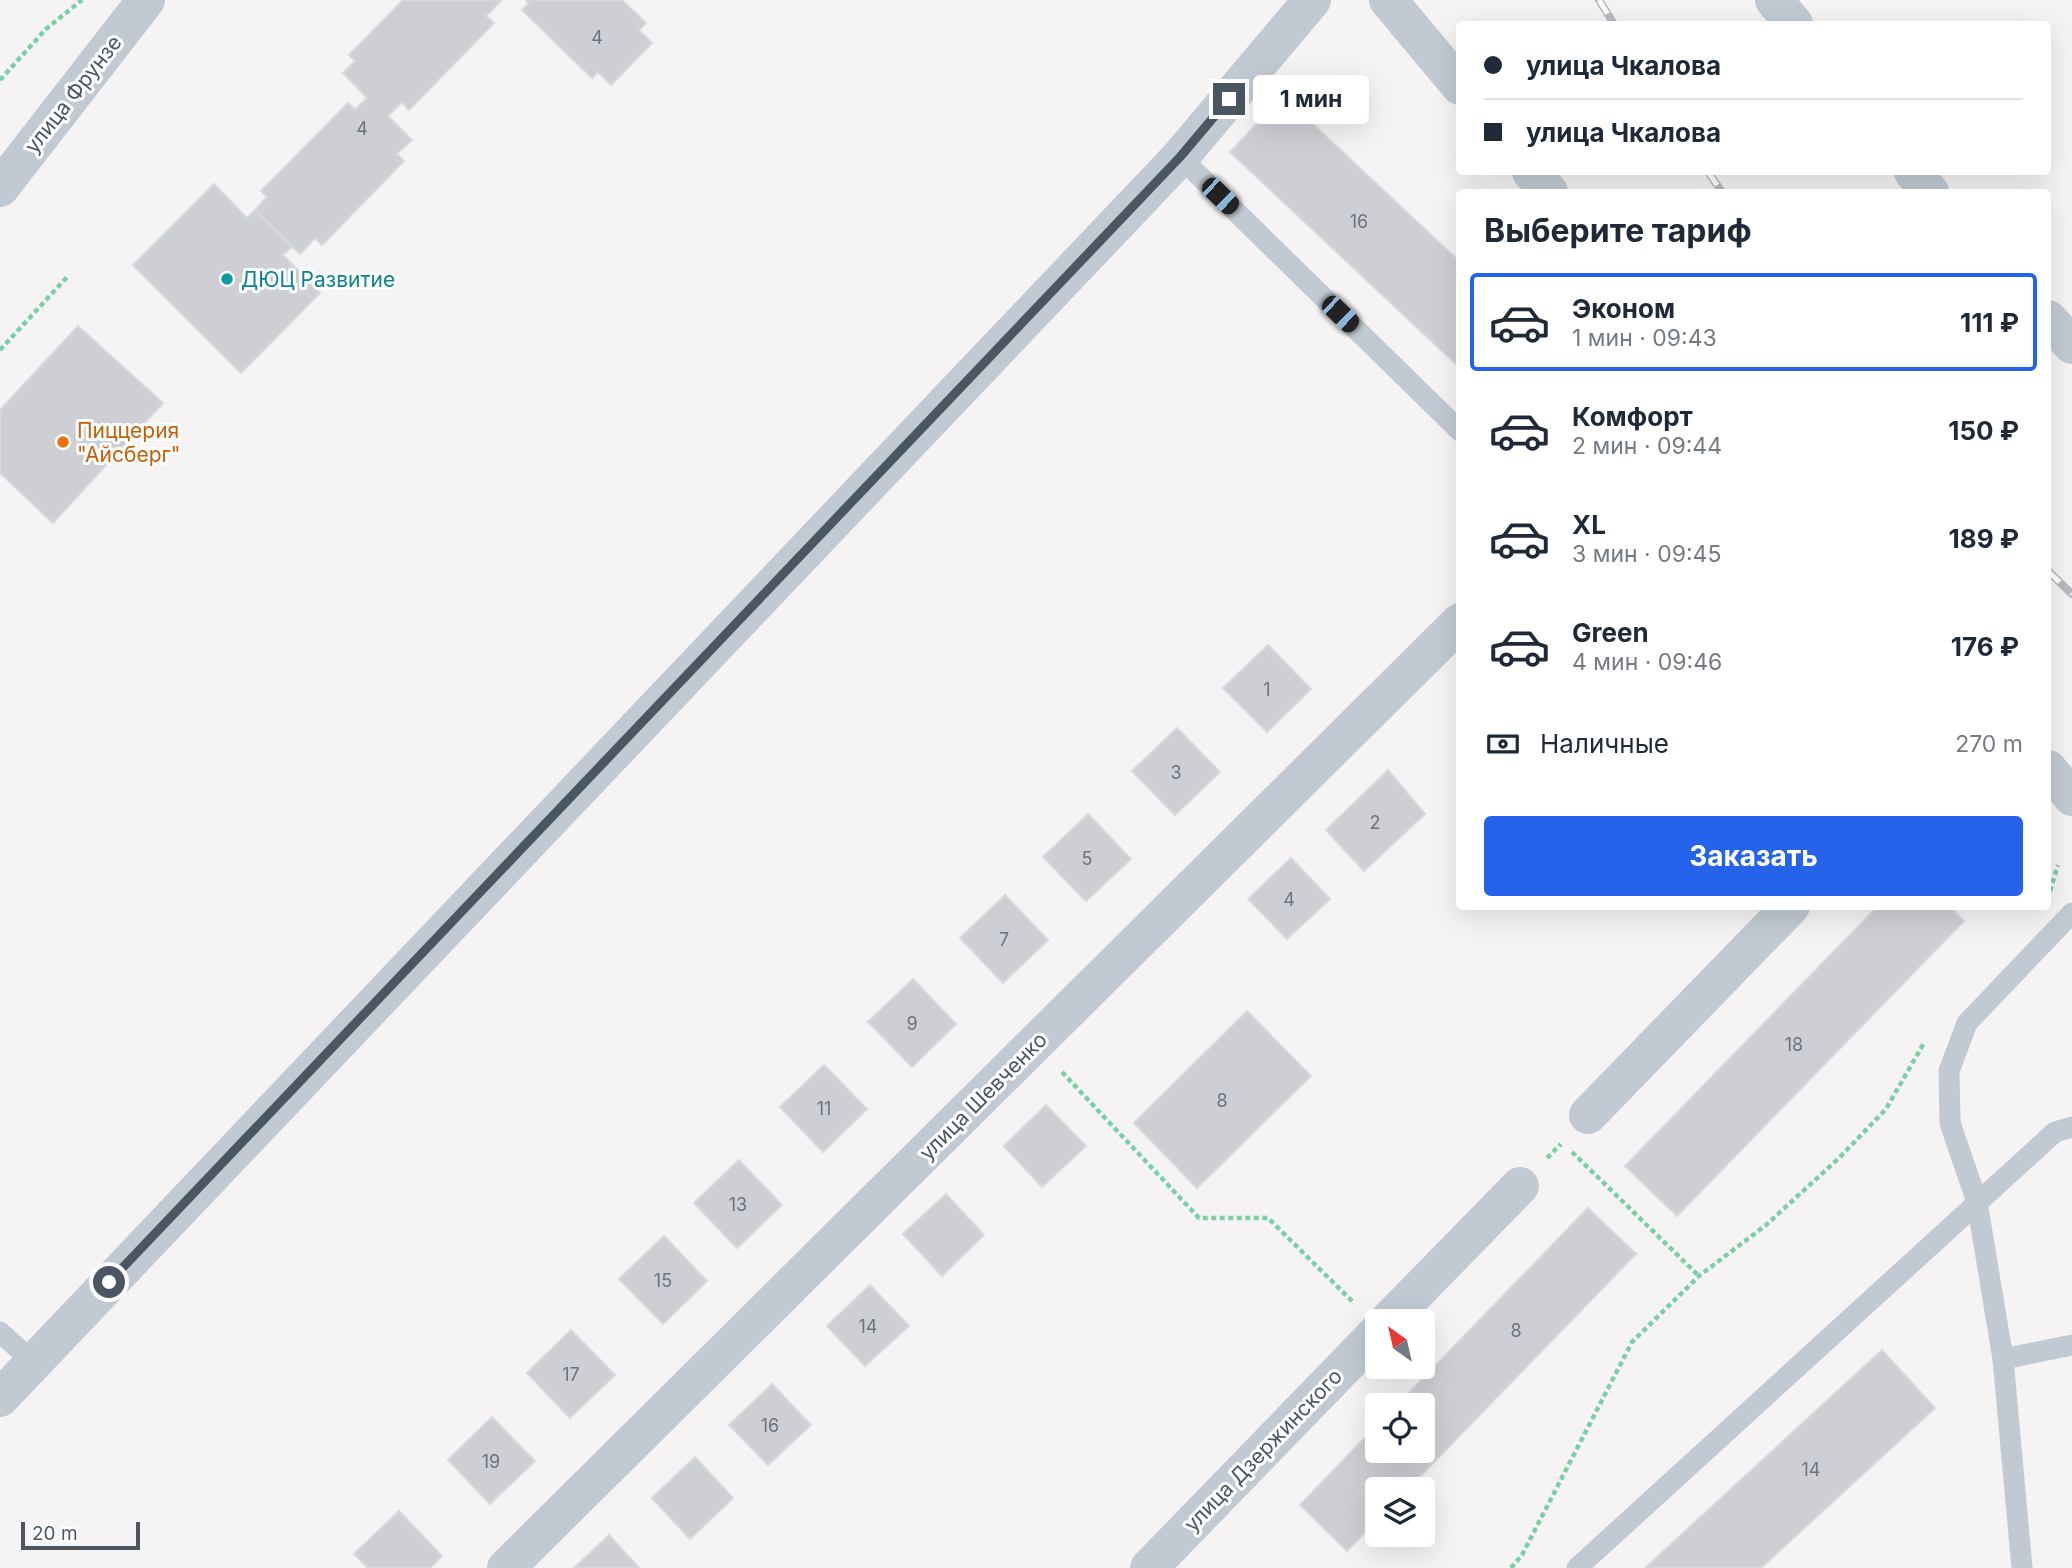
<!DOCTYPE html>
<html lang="ru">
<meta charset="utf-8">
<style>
:root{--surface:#fff;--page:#f6f6f7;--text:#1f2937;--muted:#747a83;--line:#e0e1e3;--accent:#2563eb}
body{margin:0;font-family:Inter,sans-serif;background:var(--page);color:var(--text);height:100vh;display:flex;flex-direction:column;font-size:26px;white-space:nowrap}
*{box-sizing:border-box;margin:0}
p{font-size:23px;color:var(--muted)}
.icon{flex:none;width:38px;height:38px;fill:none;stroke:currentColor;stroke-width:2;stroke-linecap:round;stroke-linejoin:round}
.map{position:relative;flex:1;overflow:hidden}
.side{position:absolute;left:1456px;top:189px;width:595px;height:721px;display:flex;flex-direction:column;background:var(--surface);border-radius:7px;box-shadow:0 7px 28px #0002}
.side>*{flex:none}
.top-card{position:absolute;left:1456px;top:21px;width:595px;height:154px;border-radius:7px;box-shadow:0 7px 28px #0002;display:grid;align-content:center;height:154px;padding:0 28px;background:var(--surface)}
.needle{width:46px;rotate:326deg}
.tools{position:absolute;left:1365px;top:1309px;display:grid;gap:14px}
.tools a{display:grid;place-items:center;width:70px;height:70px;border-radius:7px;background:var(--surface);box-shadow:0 7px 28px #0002;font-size:35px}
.scale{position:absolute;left:21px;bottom:18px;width:119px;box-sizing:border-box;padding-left:7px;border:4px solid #4a5661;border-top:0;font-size:19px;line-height:24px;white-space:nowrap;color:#4a5661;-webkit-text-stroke:5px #fff;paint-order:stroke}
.end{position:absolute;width:32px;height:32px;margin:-16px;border:9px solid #4a5661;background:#fff;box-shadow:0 0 0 4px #fff}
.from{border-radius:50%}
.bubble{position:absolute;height:49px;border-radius:7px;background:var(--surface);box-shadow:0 7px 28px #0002;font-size:23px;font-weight:700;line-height:49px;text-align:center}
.car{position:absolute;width:21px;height:42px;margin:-21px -10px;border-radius:9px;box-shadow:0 0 5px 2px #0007;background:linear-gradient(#222 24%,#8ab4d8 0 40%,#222 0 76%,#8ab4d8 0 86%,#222 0)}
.top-card b{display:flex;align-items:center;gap:24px;height:66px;font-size:26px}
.top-card b+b{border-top:2px solid var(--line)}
.top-card i{width:18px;height:18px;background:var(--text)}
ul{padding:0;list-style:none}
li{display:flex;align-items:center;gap:21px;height:98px;margin:0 14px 10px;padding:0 14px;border:4px solid transparent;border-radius:7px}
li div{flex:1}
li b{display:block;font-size:26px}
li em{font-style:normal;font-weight:700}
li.selected{border-color:var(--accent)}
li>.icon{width:63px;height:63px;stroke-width:1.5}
h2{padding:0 28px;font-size:32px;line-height:84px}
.pay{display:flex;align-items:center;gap:18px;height:77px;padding:0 28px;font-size:26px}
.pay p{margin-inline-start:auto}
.primary-button{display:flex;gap:14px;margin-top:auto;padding:14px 28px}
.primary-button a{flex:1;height:80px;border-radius:7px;background:var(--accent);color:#fff;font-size:28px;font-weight:700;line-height:80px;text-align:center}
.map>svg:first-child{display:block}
.building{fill:#cdcfd5;stroke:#d7d9de;stroke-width:2}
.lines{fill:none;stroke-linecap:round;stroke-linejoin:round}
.path{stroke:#7ad0a6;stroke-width:4.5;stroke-dasharray:5 3.5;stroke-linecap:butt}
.service{stroke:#c1cad2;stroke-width:21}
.minor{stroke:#c1cad2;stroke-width:38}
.tertiary{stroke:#c1cad2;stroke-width:38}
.rail-casing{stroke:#b5b8bd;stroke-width:8}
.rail{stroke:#fff;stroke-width:5;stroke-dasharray:16;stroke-linecap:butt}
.route{stroke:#4a5661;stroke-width:9}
.culture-dot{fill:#0f9aa8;stroke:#fff;stroke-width:2.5}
.food-dot{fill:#e8710a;stroke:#fff;stroke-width:2.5}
.labels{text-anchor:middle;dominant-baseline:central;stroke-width:6;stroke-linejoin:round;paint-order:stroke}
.number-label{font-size:18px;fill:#6b747e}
.street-label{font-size:21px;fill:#4a5661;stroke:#fff}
.culture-label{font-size:21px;fill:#0d838f;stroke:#fff;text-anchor:start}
.food-label{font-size:21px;fill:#c56008;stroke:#fff;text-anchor:start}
</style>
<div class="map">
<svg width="2072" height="1568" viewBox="0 0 2072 1568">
<rect width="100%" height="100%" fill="#f5f3f3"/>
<g class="building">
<polygon points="403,0 502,0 486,16 494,23 409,110 402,102 388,116 412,140 397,154 404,161 322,245 315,238 300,254 255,210 267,197 261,191 348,103 355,110 367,98 343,73 355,61 349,55"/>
<polygon points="526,0 622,0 646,23 639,30 652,43 611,85 598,72 592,78 522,10 529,3"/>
<polygon points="1283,96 1460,262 1460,368 1230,152"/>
<polygon points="214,184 247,218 255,210 292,247 283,255 320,293 241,373 133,265"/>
<polygon points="78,326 163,403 53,523 0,473 0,410"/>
<polygon points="1268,645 1311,689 1267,732 1223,688"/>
<polygon points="1177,728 1220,772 1175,815 1132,771"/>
<polygon points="1388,770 1425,814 1364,871 1326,830"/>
<polygon points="1088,814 1131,859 1086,901 1043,857"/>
<polygon points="1291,858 1330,899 1287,939 1248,899"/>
<polygon points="1005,895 1048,940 1003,983 960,938"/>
<polygon points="1878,906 1949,906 1964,921 1677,1216 1625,1166"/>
<polygon points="913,979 956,1024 912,1067 868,1022"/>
<polygon points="1247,1011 1311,1076 1197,1188 1134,1123"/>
<polygon points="824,1065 867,1109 823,1152 780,1107"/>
<polygon points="1046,1105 1086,1146 1042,1187 1004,1146"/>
<polygon points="739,1160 782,1205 737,1248 694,1203"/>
<polygon points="946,1194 984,1235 942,1276 903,1234"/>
<polygon points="1588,1208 1636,1254 1408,1489 1377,1489 1377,1520 1347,1551 1300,1505 1377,1425 1377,1451 1423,1451 1423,1405 1397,1405"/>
<polygon points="664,1236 707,1281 663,1324 619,1279"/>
<polygon points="870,1285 909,1326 865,1366 827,1326"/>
<polygon points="571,1330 615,1375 570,1418 527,1373"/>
<polygon points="1882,1350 1935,1408 1761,1568 1645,1568"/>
<polygon points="772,1384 811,1425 768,1465 729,1425"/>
<polygon points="492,1417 535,1461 490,1504 448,1460"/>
<polygon points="695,1457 733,1498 690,1539 652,1498"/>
<polygon points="399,1511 442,1556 430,1568 368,1568 354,1554"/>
<polygon points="609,1535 639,1568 574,1568"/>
</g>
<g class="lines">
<g class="path">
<polyline points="0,80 46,29 82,0"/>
<polyline points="0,350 68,276"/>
<polyline points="2050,891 2058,865"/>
<polyline points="1062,1072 1199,1218 1268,1218 1354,1303"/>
<polyline points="1572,1152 1699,1276"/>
<polyline points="1547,1158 1561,1144"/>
<polyline points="1511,1568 1522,1555 1632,1342 1699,1276 1766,1225 1839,1158 1886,1109 1924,1043"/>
</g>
<g class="service">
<polyline points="1180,157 1460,431"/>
<polyline points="0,1332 33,1362"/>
<polyline points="2003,1359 2072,1345"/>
<polyline points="1577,1568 2055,1132 2072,1127"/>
<polyline points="2022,1568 2003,1359 1977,1202 1950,1123 1949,1071 1967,1023 2072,913"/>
</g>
<g class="minor">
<polyline points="1588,1115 1791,906"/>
<polyline points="1388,1321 1520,1186"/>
<polyline points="0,1398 1180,157 1312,0"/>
<polyline points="506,1568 1460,622"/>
<polyline points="1149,1568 1377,1333"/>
</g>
<g class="tertiary">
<polyline points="1388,0 1460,86"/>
<polyline points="1774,0 1794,24"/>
<polyline points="1531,172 1549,192"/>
<polyline points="1913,172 1930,192"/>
<polyline points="0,188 146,0"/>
<polyline points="2048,319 2072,345"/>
<polyline points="2048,769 2072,797"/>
</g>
<g class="rail-casing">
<g id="rail">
<polyline points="1599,0 1614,24"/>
<polyline points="1708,172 1722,192"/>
<polyline points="2048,571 2072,594"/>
</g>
</g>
<use href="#rail" class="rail"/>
</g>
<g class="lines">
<polyline class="route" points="109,1282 1180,157 1229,99"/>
</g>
<circle class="culture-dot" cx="227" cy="279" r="7"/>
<circle class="food-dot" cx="63" cy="442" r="7"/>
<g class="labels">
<g class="number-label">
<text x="597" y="37">4</text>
<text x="362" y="128">4</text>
<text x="1359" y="221">16</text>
<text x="1267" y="689">1</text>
<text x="1176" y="772">3</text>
<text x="1375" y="822">2</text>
<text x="1087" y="858">5</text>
<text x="1289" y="899">4</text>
<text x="1004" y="939">7</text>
<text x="912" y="1023">9</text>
<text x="1794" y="1044">18</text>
<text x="1222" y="1100">8</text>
<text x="824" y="1108">11</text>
<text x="738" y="1204">13</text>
<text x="663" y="1280">15</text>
<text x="868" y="1326">14</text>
<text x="1516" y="1330">8</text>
<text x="571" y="1374">17</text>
<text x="770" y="1425">16</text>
<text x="491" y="1461">19</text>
<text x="1811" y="1469">14</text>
</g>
<g class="street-label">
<text transform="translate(73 94) rotate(-52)">улица Фрунзе</text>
<text transform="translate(983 1096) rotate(-45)">улица Шевченко</text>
<text transform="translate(1263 1450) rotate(-46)">улица Дзержинского</text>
</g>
<g class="culture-label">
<text x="241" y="279">ДЮЦ Развитие</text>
</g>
<g class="food-label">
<text x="77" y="430">Пиццерия<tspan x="77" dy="24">"Айсберг"</tspan></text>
</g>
</g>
</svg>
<div class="tools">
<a><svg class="needle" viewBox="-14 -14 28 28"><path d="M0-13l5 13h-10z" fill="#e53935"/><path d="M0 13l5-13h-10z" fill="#747a83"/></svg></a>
<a><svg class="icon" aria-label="locate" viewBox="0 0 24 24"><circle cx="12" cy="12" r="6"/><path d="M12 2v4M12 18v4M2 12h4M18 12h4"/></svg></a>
<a><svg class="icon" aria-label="layers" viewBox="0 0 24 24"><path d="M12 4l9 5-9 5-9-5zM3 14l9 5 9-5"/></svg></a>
</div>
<div class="scale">20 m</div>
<i class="end from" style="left:109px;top:1282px"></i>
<i class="end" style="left:1229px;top:99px"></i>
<div class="bubble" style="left:1253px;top:75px;width:116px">1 мин</div>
<i class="car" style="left:1220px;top:196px;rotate:134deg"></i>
<i class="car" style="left:1340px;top:314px;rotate:134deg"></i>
<div class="top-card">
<b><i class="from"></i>улица Чкалова</b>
<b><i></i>улица Чкалова</b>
</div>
<section class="side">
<h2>Выберите тариф</h2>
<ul>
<li class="selected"><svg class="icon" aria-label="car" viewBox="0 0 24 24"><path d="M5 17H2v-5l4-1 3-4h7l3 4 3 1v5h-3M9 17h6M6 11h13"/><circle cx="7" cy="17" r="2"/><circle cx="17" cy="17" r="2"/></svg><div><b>Эконом</b><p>1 мин · 09:43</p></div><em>111 ₽</em></li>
<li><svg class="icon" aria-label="car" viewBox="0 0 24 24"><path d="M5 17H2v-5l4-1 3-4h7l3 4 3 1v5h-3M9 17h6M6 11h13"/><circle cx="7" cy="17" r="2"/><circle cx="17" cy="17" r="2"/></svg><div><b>Комфорт</b><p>2 мин · 09:44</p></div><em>150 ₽</em></li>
<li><svg class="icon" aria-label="car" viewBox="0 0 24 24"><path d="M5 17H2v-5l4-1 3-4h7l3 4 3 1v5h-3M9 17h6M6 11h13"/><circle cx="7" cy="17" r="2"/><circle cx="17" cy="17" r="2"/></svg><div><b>XL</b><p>3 мин · 09:45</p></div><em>189 ₽</em></li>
<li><svg class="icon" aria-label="car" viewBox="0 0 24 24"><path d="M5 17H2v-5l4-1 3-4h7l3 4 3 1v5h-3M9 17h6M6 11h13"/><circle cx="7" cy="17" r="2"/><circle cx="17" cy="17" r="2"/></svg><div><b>Green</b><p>4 мин · 09:46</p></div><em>176 ₽</em></li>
</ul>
<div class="pay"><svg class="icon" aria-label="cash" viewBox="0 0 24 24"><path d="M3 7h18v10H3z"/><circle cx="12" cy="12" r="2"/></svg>Наличные<p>270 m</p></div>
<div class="primary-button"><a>Заказать</a></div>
</section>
</div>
